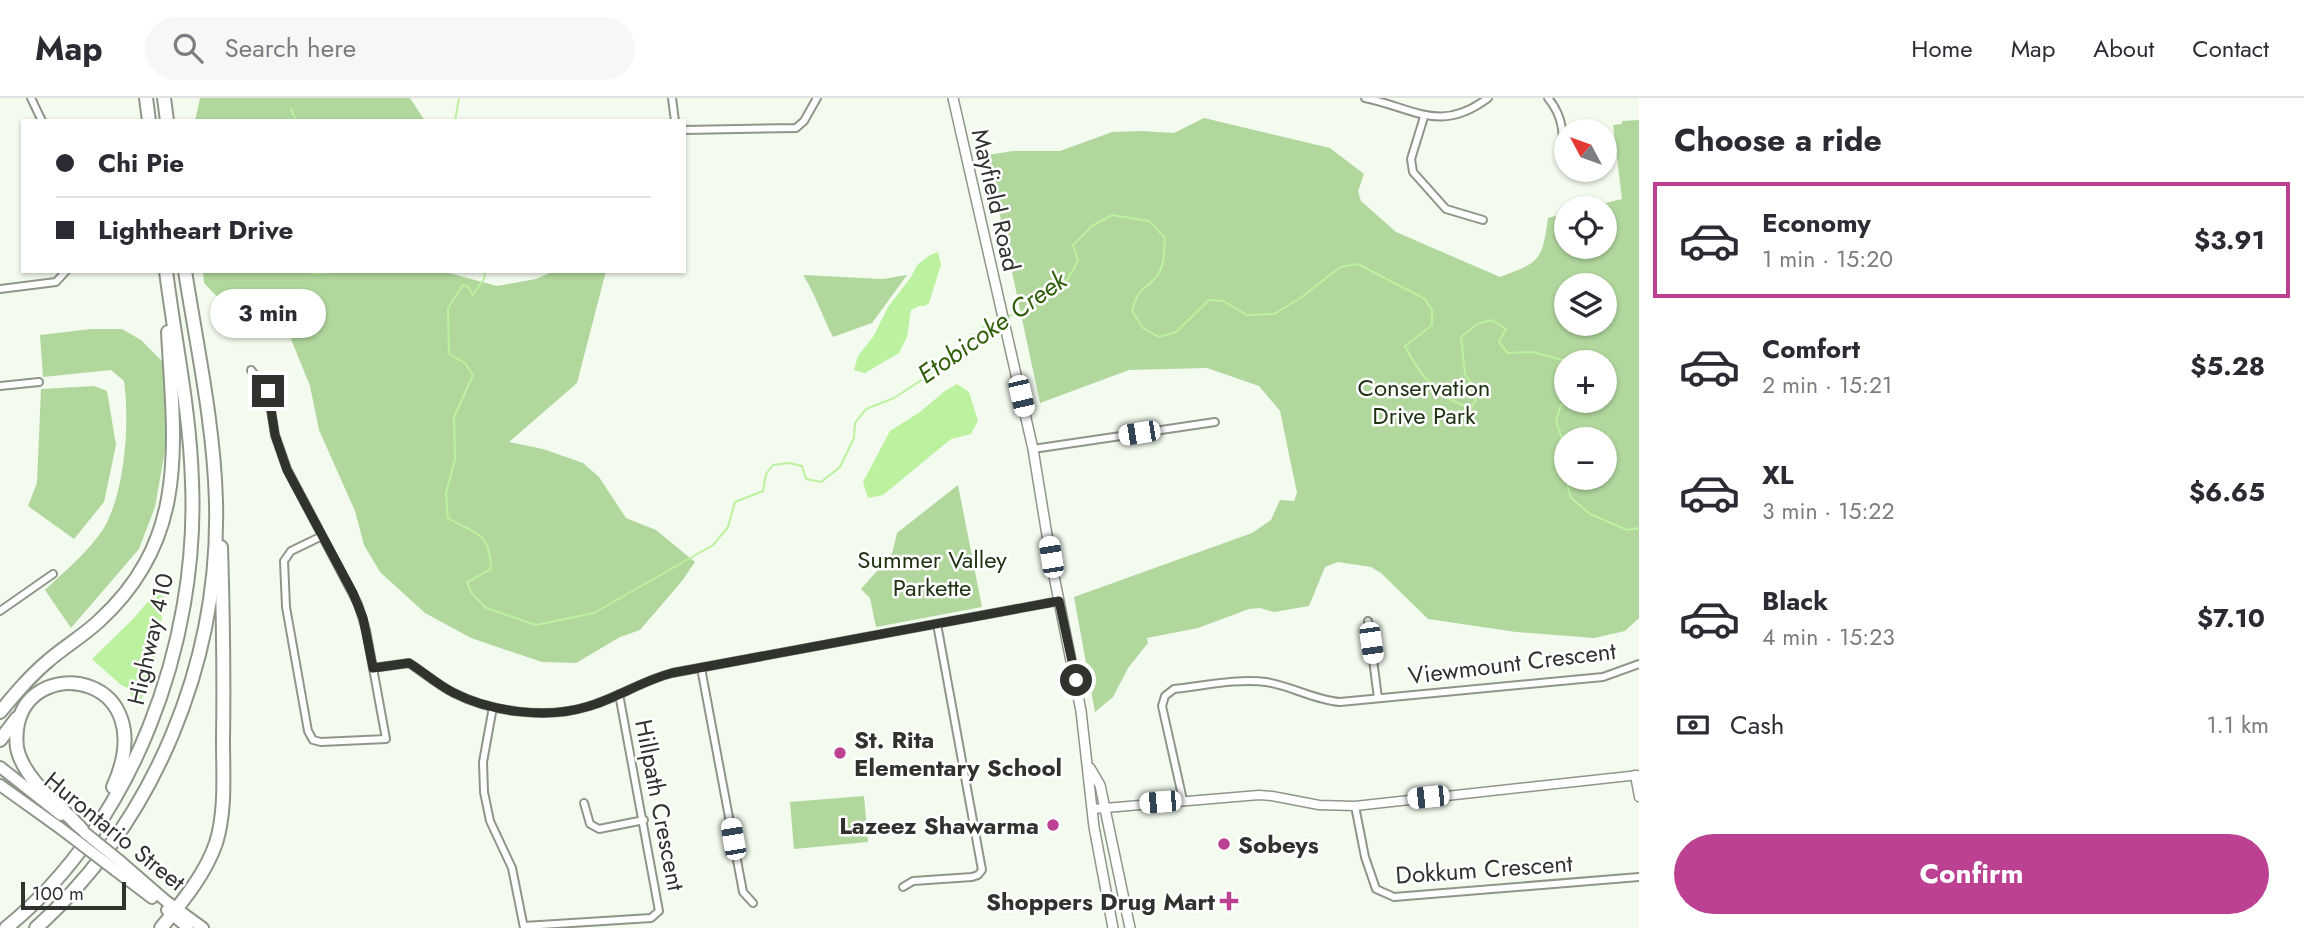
<!DOCTYPE html>
<meta charset="utf-8">
<style>
:root{--surface:#fff;--page:#f7f7f7;--text:#2b2b33;--muted:#7c7c81;--line:#e1e1e2;--accent:#bc4192}
body{margin:0;font-family:Jost,sans-serif;background:var(--page);color:var(--text);height:100vh;display:flex;flex-direction:column;font-size:26px;white-space:nowrap}
*{box-sizing:border-box;margin:0}
p{font-size:23px;color:var(--muted)}
.icon{flex:none;width:38px;height:38px;fill:none;stroke:currentColor;stroke-width:2;stroke-linecap:round;stroke-linejoin:round}
.map{position:relative;flex:1;overflow:hidden}
.panel{display:flex;flex-direction:column;background:var(--surface);width:665px}
.panel>*{flex:none}
.hud{position:absolute;left:21px;top:21px;width:665px;height:154px;border-radius:0px;box-shadow:0 2px 5px #0004;display:grid;align-content:center;height:154px;padding:0 35px;background:var(--surface)}
.needle{width:46px;rotate:311deg}
.buttons{position:absolute;left:1554px;top:21px;display:grid;gap:14px}
.buttons a{display:grid;place-items:center;width:63px;height:63px;border-radius:50%;background:var(--surface);box-shadow:0 2px 5px #0004;font-size:35px}
.scale{position:absolute;left:21px;bottom:18px;width:105px;box-sizing:border-box;padding-left:7px;border:4px solid #2f322d;border-top:0;font-size:19px;line-height:24px;white-space:nowrap;color:#2f322d;-webkit-text-stroke:5px #fff;paint-order:stroke}
.end{position:absolute;width:32px;height:32px;margin:-16px;border:9px solid #2f322d;background:#fff;box-shadow:0 0 0 4px #fff}
.from{border-radius:50%}
.bubble{position:absolute;height:49px;border-radius:24px;background:var(--surface);box-shadow:0 2px 5px #0004;font-size:23px;font-weight:700;line-height:49px;text-align:center}
.car{position:absolute;width:21px;height:42px;margin:-21px -10px;border-radius:9px;box-shadow:0 0 5px 2px #0007;background:linear-gradient(#fff 24%,#345 0 40%,#fff 0 76%,#345 0 86%,#fff 0)}
.hud b{display:flex;align-items:center;gap:24px;height:66px;font-size:26px}
.hud b+b{border-top:2px solid var(--line)}
.hud i{width:18px;height:18px;background:var(--text)}
ul{padding:0;list-style:none}
li{display:flex;align-items:center;gap:21px;height:116px;margin:0 14px 10px;padding:0 21px;border:4px solid transparent;border-radius:0px}
li div{flex:1}
li b{display:block;font-size:26px}
li em{font-style:normal;font-weight:700}
li.current{border-color:var(--accent)}
li>.icon{width:63px;height:63px;stroke-width:1.5}
h2{padding:0 35px;font-size:32px;line-height:84px}
.pay{display:flex;align-items:center;gap:18px;height:77px;padding:0 35px;font-size:26px}
.pay p{margin-inline-start:auto}
.cta{display:flex;gap:14px;margin-top:auto;padding:14px 35px}
.cta a{flex:1;height:80px;border-radius:42px;background:var(--accent);color:#fff;font-size:28px;font-weight:700;line-height:80px;text-align:center}
header{display:flex;align-items:center;gap:42px;box-sizing:border-box;height:98px;padding:0 35px;background:var(--surface);border-bottom:2px solid var(--line)}
header strong{font-size:33px}
nav{display:flex;gap:38px;margin-inline-start:auto;font-size:24px}
.search{width:490px;height:63px;background:var(--page);display:flex;align-items:center;gap:18px;box-sizing:border-box;padding:0 24px;border-radius:38px;color:var(--muted);font-size:26px}
main{display:flex;flex:1;min-height:0}
.map>svg:first-child{display:block}
.green{fill:#b1d79d;fill-rule:evenodd}
.water{fill:#bcf19f}
.lines{fill:none;stroke-linecap:round;stroke-linejoin:round}
.stream{stroke:#bcf19f;stroke-width:2}
.minor-casing{stroke:#8e968a;stroke-width:10}
.tertiary-casing{stroke:#8e968a;stroke-width:11}
.secondary-casing{stroke:#8e968a;stroke-width:12}
.primary-casing{stroke:#8e968a;stroke-width:14}
.motorway-casing{stroke:#8e968a;stroke-width:16}
.minor{stroke:#fff;stroke-width:6}
.tertiary{stroke:#fff;stroke-width:8}
.secondary{stroke:#fff;stroke-width:9}
.primary{stroke:#fff;stroke-width:10}
.motorway{stroke:#fff;stroke-width:12}
.primary-bridge-casing{stroke:#8e968a;stroke-width:14;stroke-linecap:butt}
.primary-bridge{stroke:#fff;stroke-width:10}
.route{stroke:#2f322d;stroke-width:9}
.poi-dot{fill:#bc4192;stroke:#fff;stroke-width:2.5}
.labels{text-anchor:middle;dominant-baseline:central;stroke-width:5;stroke-linejoin:round;paint-order:stroke}
.street-label{font-size:24px;fill:#2f322d;stroke:#fff}
.park-label{font-size:24px;fill:#1e3211;stroke:#fff}
.poi-label{font-size:24px;font-weight:bold;fill:#2f322d;stroke:#fff;text-anchor:start}
.water-label{font-size:26px;font-style:italic;fill:#315f08;stroke:#fff}
</style>
<header>
<strong>Map</strong>
<div class="search"><svg class="icon" aria-label="search" viewBox="0 0 24 24"><circle cx="10" cy="10" r="6"/><path d="M15 15l6 6"/></svg>Search here</div>
<nav><a>Home</a><a>Map</a><a>About</a><a>Contact</a></nav>
</header>
<main>
<div class="map">
<svg width="1639" height="830" viewBox="0 0 1639 830">
<rect width="100%" height="100%" fill="#f3fbef"/>
<g class="green">
<polygon points="200,0 410,0 425,23 195,23"/>
<path d="M1204 20 1330 50 1364 76 1358 93 1361 103 1396 134 1500 179C1540 164 1542 163 1548 120L1566 115V149H1605V110H1586L1622 101 1613 27 1622 26V23L1639 22V520L1625 533 1594 540 1516 534 1428 521 1381 475 1371 469 1338 464 1325 469 1309 508 1274 514 1260 510 1249 511 1198 530 1147 540 1148 545 1128 570 1113 599 1095 614 1074 499 1252 435 1271 422 1280 402 1294 403 1297 395 1280 313 1259 288 1207 270 1129 272 1040 305 987 57 1013 53H1060L1112 34 1140 33 1174 35ZM1566 187H1605V226H1566ZM1605 264V303H1566V264ZM1605 341V380H1566V341Z"/>
<polygon points="203,173 449,173 449,175 497,188 536,181 554,173 606,173 577,285 509,344 543,351 583,365 599,379 626,420 656,432 695,464 682,483 640,532 620,539 576,565 542,564 471,540 425,515 380,474 364,447 355,413 319,332 310,288 289,236 257,230 243,204 226,208 204,185"/>
<path d="M803 177 883 181 907 177 872 225 833 239C822 218 816 197 803 177Z"/>
<path d="M91 231H122L141 242 162 263 167 293 166 347 155 409 139 451 71 530 45 492C65 473 86 456 102 433 125 398 130 324 124 283L111 272 43 279 40 237Z"/>
<polygon points="94,288 107,293 116,347 104,404 74,441 28,408 37,385 41,291"/>
<polygon points="958,387 982,509 876,529 870,500 861,491 892,456 897,435"/>
<polygon points="864,698 868,744 794,751 790,704"/>
</g>
<g class="water">
<polygon points="938,154 941,167 929,205 925,208 919,208 911,212 907,239 899,255 865,275 854,272 858,258 873,239 888,209 911,179 917,167 930,157"/>
<polygon points="957,286 969,294 978,323 971,336 951,341 883,397 868,400 863,384 890,333 920,314 945,293"/>
<path d="M156 494 165 499C159 535 156 576 138 608L126 589 121 587 92 561 134 520Z"/>
</g>
<g class="lines">
<g class="stream">
<polyline points="291,11 296,23"/>
<polyline points="455,23 459,0"/>
<polyline points="308,173 314,176 342,173"/>
<path d="M485 173 484 181 473 197 468 189 463 187 448 210 449 256 465 265 473 277 454 319 455 361 446 395 448 420C476 437 490 433 491 471L467 484 472 496 486 510 536 527 594 515 713 447 728 429 735 404 763 393 766 376 773 367 789 365 802 368 806 381 821 384 840 369 854 340 855 325 866 311 894 300 926 279 985 228 999 222"/>
<path d="M1007 219 1022 213 1068 181 1078 163 1073 147 1092 128 1112 117 1149 123 1165 140C1164 153 1165 167 1157 178 1143 195 1139 187 1132 213L1143 230 1159 239 1176 234 1209 202 1223 203 1247 217 1274 216 1302 199 1340 169 1358 166 1425 201 1432 212V227L1405 248C1418 275 1441 304 1472 309L1476 302 1471 285 1465 276 1461 239 1477 226 1492 222 1506 231 1499 244 1508 255 1532 254 1570 264"/>
<polyline points="1566,353 1556,323 1561,307 1573,303"/>
<polyline points="1571,380 1567,385 1571,400 1590,416 1627,432 1639,430"/>
</g>
<g class="minor-casing">
<g id="minor">
<polyline points="31,0 42,23"/>
<polyline points="672,0 675,23"/>
<path d="M1365 0C1414 10 1440 36 1488 0"/>
<path d="M1548 0C1564 19 1564 38 1562 62"/>
<polyline points="1424,19 1411,61 1413,74 1446,111 1483,122"/>
<polyline points="684,32 796,30 804,23 817,0"/>
<polyline points="0,191 56,184 66,173"/>
<polyline points="251,272 268,293 275,337 287,371 358,506 366,532 386,641 321,644 313,642 308,633 286,509 284,463 291,453 322,438"/>
<polyline points="0,288 39,284"/>
<polyline points="1033,351 1215,324"/>
<polyline points="0,513 53,476"/>
<polyline points="1368,523 1378,600"/>
<path d="M373 570 409 565C424 575 438 587 454 595 491 614 546 621 586 609 616 601 641 583 672 575L1059 503"/>
<polyline points="701,570 743,794 753,805"/>
<polyline points="493,609 483,664 484,694 490,723 512,770 524,830"/>
<path d="M1183 702 1162 608 1165 598 1174 591C1202 588 1239 580 1266 584 1292 588 1314 602 1340 604L1603 579 1639 566"/>
<polyline points="584,705 590,726 599,731 644,722"/>
<polyline points="1355,708 1365,759 1376,791 1394,799 1639,779"/>
<polyline points="903,789 913,783 972,779 978,777 982,772 937,526"/>
<polyline points="524,828 651,820 659,813 619,596"/>
</g>
</g>
<g class="tertiary-casing">
<g id="tertiary">
<polyline points="1635,677 1639,699"/>
<polyline points="1093,711 1259,697 1272,698 1319,707 1355,708 1639,677"/>
</g>
</g>
<g class="secondary-casing">
<g id="secondary">
<polyline points="953,0 1033,351 1052,468 1081,613 1094,729 1113,830"/>
<polyline points="1090,670 1100,687 1130,830"/>
</g>
</g>
<g class="primary-casing">
<g id="primary">
<polyline points="0,669 61,717"/>
<polyline points="0,687 60,730"/>
<polyline points="121,764 166,803 203,830"/>
<polyline points="115,772 152,800"/>
<polyline points="167,812 188,830"/>
</g>
</g>
<g class="motorway-casing">
<g id="motorway">
<polyline points="146,0 149,23"/>
<polyline points="164,0 167,23"/>
<path d="M0 614C15 596 30 578 48 563 64 549 83 538 99 523 190 440 174 345 168 234"/>
<polyline points="0,642 17,620"/>
<path d="M84 734C63 709 30 688 19 657 15 647 16 636 18 625 35 555 163 578 113 689"/>
<path d="M6 830C133 727 199 545 192 384 190 313 175 244 166 173"/>
<path d="M36 830C155 723 220 564 216 404 214 327 197 249 185 173"/>
<path d="M161 830C182 804 205 777 216 745 226 713 223 676 223 643 224 578 223 514 221 449"/>
</g>
</g>
<use href="#minor" class="minor"/>
<use href="#tertiary" class="tertiary"/>
<use href="#secondary" class="secondary"/>
<use href="#primary" class="primary"/>
<use href="#motorway" class="motorway"/>
<g class="primary-bridge-casing">
<g id="primary-bridge">
<polyline points="60,730 115,772"/>
<polyline points="84,734 121,764"/>
</g>
</g>
<use href="#primary-bridge" class="primary-bridge"/>
</g>
<g class="lines">
<path class="route" d="M268 293 275 337 287 372 353 495 363 520 373 570 409 565C424 574 438 587 454 595 492 614 546 621 586 609 616 601 641 583 672 575L1059 503 1076 582"/>
</g>
<g class="poi-dot">
<circle cx="840" cy="655" r="7"/>
<circle cx="1053" cy="727" r="7"/>
<circle cx="1224" cy="746" r="7"/>
<path d="M1225.5 792.5h7v7h7v7h-7v7h-7v-7h-7v-7h7z"/>
</g>
<g class="labels">
<g class="street-label">
<text transform="translate(996 102) rotate(77)">Mayfield Road</text>
<text transform="translate(150 541) rotate(-77)">Highway 410</text>
<text transform="translate(1512 565) rotate(-7)">Viewmount Crescent</text>
<text transform="translate(660 707) rotate(79)">Hillpath Crescent</text>
<text transform="translate(115 733) rotate(39)">Hurontario Street</text>
<text transform="translate(1484 771) rotate(-4)">Dokkum Crescent</text>
</g>
<g class="park-label">
<text x="1424" y="289">Conservation<tspan x="1424" dy="28">Drive Park</tspan></text>
<text x="932" y="461">Summer Valley<tspan x="932" dy="28">Parkette</tspan></text>
</g>
<g class="poi-label">
<text x="854" y="641">St. Rita<tspan x="854" dy="28">Elementary School</tspan></text>
<text x="1039" y="727" text-anchor="end">Lazeez Shawarma</text>
<text x="1238" y="746">Sobeys</text>
<text x="1215" y="803" text-anchor="end">Shoppers Drug Mart</text>
</g>
<g class="water-label">
<text transform="translate(992 229) rotate(-35)">Etobicoke Creek</text>
</g>
</g>
</svg>
<div class="buttons">
<a><svg class="needle" viewBox="-14 -14 28 28"><path d="M0-13l5 13h-10z" fill="#e53935"/><path d="M0 13l5-13h-10z" fill="#7c7c81"/></svg></a>
<a><svg class="icon" aria-label="locate" viewBox="0 0 24 24"><circle cx="12" cy="12" r="6"/><path d="M12 2v4M12 18v4M2 12h4M18 12h4"/></svg></a>
<a><svg class="icon" aria-label="layers" viewBox="0 0 24 24"><path d="M12 4l9 5-9 5-9-5zM3 14l9 5 9-5"/></svg></a>
<a>+</a>
<a>−</a>
</div>
<div class="scale">100 m</div>
<i class="end from" style="left:1076px;top:582px"></i>
<i class="end" style="left:268px;top:293px"></i>
<div class="bubble" style="left:210px;top:191px;width:116px">3 min</div>
<i class="car" style="left:1021px;top:298px;rotate:167deg"></i>
<i class="car" style="left:1139px;top:335px;rotate:261deg"></i>
<i class="car" style="left:1051px;top:459px;rotate:351deg"></i>
<i class="car" style="left:1371px;top:545px;rotate:172deg"></i>
<i class="car" style="left:1428px;top:699px;rotate:264deg"></i>
<i class="car" style="left:1160px;top:704px;rotate:265deg"></i>
<i class="car" style="left:733px;top:741px;rotate:350deg"></i>
<div class="hud">
<b><i class="from"></i>Chi Pie</b>
<b><i></i>Lightheart Drive</b>
</div>
</div>
<section class="panel">
<h2>Choose a ride</h2>
<ul>
<li class="current"><svg class="icon" aria-label="car" viewBox="0 0 24 24"><path d="M5 17H2v-5l4-1 3-4h7l3 4 3 1v5h-3M9 17h6M6 11h13"/><circle cx="7" cy="17" r="2"/><circle cx="17" cy="17" r="2"/></svg><div><b>Economy</b><p>1 min · 15:20</p></div><em>$3.91</em></li>
<li><svg class="icon" aria-label="car" viewBox="0 0 24 24"><path d="M5 17H2v-5l4-1 3-4h7l3 4 3 1v5h-3M9 17h6M6 11h13"/><circle cx="7" cy="17" r="2"/><circle cx="17" cy="17" r="2"/></svg><div><b>Comfort</b><p>2 min · 15:21</p></div><em>$5.28</em></li>
<li><svg class="icon" aria-label="car" viewBox="0 0 24 24"><path d="M5 17H2v-5l4-1 3-4h7l3 4 3 1v5h-3M9 17h6M6 11h13"/><circle cx="7" cy="17" r="2"/><circle cx="17" cy="17" r="2"/></svg><div><b>XL</b><p>3 min · 15:22</p></div><em>$6.65</em></li>
<li><svg class="icon" aria-label="car" viewBox="0 0 24 24"><path d="M5 17H2v-5l4-1 3-4h7l3 4 3 1v5h-3M9 17h6M6 11h13"/><circle cx="7" cy="17" r="2"/><circle cx="17" cy="17" r="2"/></svg><div><b>Black</b><p>4 min · 15:23</p></div><em>$7.10</em></li>
</ul>
<div class="pay"><svg class="icon" aria-label="cash" viewBox="0 0 24 24"><path d="M3 7h18v10H3z"/><circle cx="12" cy="12" r="2"/></svg>Cash<p>1.1 km</p></div>
<div class="cta"><a>Confirm</a></div>
</section>
</main>
